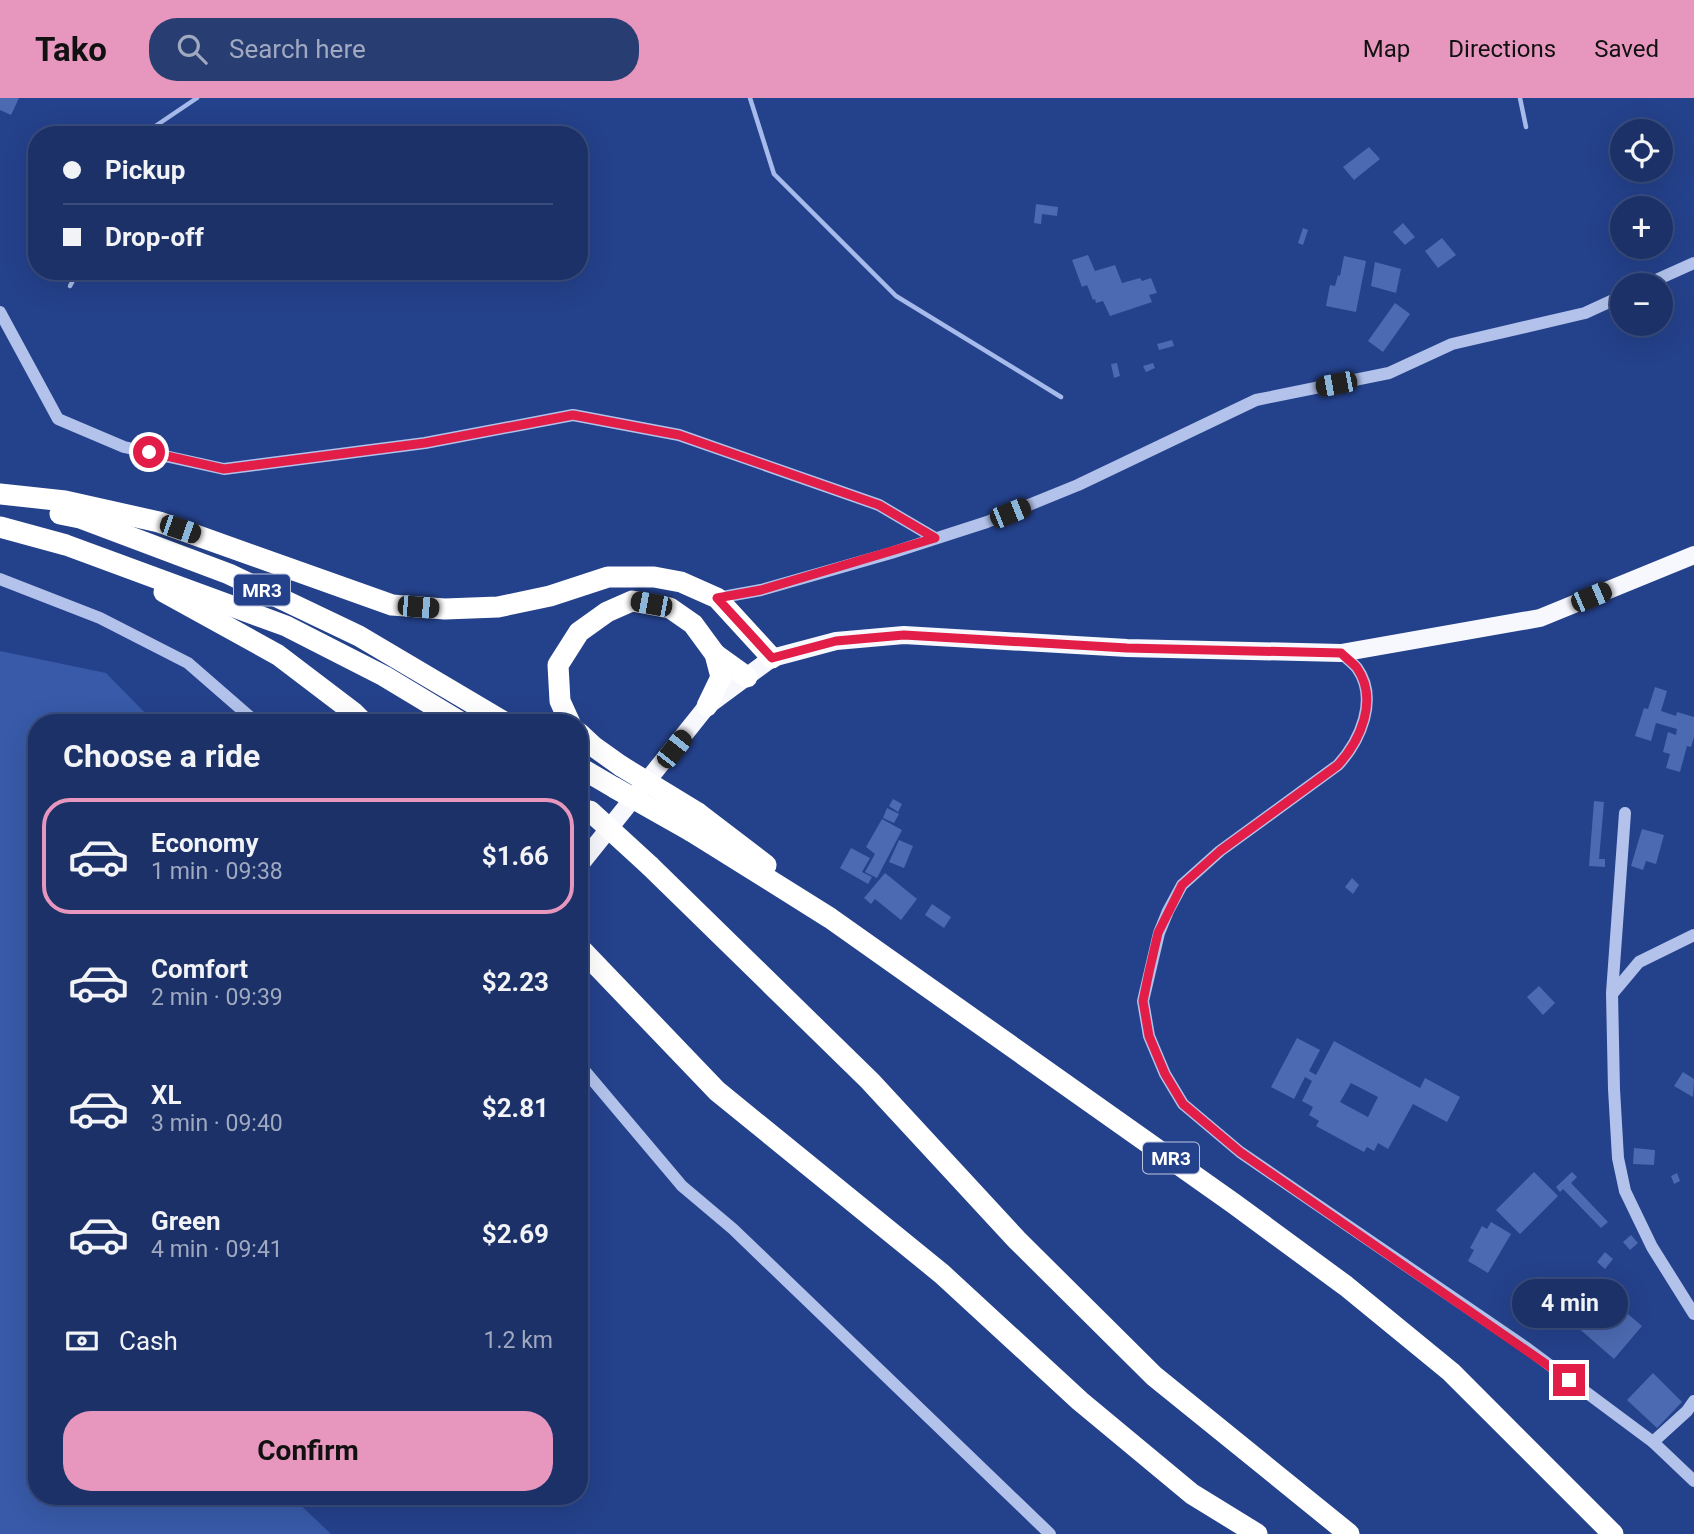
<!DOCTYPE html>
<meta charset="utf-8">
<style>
:root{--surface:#1b3168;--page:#283d71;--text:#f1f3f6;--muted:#a0a9c0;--line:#394c7c;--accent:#e797bd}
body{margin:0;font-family:Roboto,sans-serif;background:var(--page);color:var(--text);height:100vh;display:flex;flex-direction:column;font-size:26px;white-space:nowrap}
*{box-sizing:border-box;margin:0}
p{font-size:23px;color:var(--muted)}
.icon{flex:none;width:38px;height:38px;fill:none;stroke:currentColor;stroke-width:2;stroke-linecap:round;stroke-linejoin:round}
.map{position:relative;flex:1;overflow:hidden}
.sheet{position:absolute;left:28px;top:616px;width:560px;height:791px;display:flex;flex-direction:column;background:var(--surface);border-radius:28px;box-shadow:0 7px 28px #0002,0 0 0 2px var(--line)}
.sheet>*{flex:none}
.top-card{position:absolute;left:28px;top:28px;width:560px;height:154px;border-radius:28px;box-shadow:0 7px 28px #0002,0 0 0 2px var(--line);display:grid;align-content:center;height:154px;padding:0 35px;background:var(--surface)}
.controls{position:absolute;left:1610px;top:21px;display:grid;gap:14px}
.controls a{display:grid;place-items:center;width:63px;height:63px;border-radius:50%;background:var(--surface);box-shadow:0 7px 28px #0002,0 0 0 2px var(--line);font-size:35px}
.end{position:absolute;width:32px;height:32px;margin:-16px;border:9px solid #e11d48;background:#fff;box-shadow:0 0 0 4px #fff}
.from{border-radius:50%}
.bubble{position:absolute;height:49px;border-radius:24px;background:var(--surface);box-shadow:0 7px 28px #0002,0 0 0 2px var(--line);font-size:23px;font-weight:700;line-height:49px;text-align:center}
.car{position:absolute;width:21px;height:42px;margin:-21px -10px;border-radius:9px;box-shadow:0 0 5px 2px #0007;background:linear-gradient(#222 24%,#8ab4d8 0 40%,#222 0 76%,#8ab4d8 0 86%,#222 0)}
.top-card b{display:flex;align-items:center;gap:24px;height:66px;font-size:26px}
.top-card b+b{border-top:2px solid var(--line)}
.top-card i{width:18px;height:18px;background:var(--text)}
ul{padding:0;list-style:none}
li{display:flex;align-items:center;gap:21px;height:116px;margin:0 14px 10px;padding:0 21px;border:4px solid transparent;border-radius:28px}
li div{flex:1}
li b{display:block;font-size:26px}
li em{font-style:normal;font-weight:700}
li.active{border-color:var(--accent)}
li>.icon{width:63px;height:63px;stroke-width:1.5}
h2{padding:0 35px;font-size:32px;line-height:84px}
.pay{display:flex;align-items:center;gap:18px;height:77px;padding:0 35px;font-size:26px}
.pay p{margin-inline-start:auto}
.primary-button{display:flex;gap:14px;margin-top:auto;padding:14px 35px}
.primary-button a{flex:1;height:80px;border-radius:28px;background:var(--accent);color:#111;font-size:28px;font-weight:700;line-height:80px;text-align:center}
header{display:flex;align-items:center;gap:42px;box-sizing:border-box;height:98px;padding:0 35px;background:var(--accent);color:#111}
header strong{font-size:33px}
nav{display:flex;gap:38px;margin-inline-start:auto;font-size:24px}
.search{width:490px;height:63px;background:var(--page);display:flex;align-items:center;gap:18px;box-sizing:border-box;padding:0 24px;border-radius:28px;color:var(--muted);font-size:26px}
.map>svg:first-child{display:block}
.green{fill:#385aa8}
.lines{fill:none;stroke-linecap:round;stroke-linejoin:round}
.stream{stroke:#a6bbeb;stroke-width:4.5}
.building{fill:#4c6ab2;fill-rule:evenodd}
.minor{stroke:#b2c2ea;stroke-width:12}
.major{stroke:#f6f8fe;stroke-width:18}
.highway{stroke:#fff;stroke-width:21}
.highway-bridge{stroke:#fff;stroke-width:21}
.route{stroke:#e11d48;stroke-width:9}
.labels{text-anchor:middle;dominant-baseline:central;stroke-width:5;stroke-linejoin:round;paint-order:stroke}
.shield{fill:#24418b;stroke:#bdc6dc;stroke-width:2}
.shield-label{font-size:19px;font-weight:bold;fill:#fff}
</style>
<header>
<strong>Tako</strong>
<div class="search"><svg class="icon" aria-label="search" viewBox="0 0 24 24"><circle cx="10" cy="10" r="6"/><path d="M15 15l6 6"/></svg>Search here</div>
<nav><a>Map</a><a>Directions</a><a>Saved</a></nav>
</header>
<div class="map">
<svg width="1694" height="1436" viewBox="0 0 1694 1436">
<rect width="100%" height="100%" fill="#24418b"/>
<polygon class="green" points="0,553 106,575 155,625 37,625 37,1398 291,1398 331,1436 0,1436"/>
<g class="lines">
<g class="stream">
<polyline points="750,0 774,76 896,198 1061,299"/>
<polyline points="1520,0 1526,29"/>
<polyline points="149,37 151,31 197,0"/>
<polyline points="70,188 78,173"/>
</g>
</g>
<g class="building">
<polygon points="0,0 19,0 11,17 0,12"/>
<polygon points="1369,49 1380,61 1354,82 1343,69"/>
<polygon points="1036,106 1058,109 1057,118 1042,116 1041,126 1034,125"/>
<polygon points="1403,125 1415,139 1405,147 1393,134"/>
<polygon points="1303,130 1308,132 1303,147 1298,145"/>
<polygon points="1442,140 1456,157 1438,170 1425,153"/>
<polygon points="1088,157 1095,173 1115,167 1122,185 1140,180 1142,183 1151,180 1157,195 1149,197 1152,204 1110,218 1103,203 1096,205 1095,201 1093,202 1087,187 1082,189 1072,162"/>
<polygon points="1344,158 1366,163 1356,214 1326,208 1330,187 1335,188 1338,177 1340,178"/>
<polygon points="1375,164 1401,171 1396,195 1371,188"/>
<polygon points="1395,205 1410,216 1383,254 1368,243"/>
<polygon points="1172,242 1174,248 1159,252 1157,246"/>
<polygon points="1117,265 1120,278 1114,280 1111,266"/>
<polygon points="1153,265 1155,270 1146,274 1143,268"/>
<polygon points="1655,589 1667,593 1661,613 1676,618 1677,614 1694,619 1694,639 1691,649 1687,648 1680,674 1666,670 1670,656 1663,654 1668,634 1676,637 1677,631 1656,625 1651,643 1635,638 1644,610 1648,611"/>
<polygon points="893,701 902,706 898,714 889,708"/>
<polygon points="1594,703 1604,704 1599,761 1605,761 1605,769 1589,768"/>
<polygon points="887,710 899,716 894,725 883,720"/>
<polygon points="882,721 902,732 877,780 865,774 875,756 866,749"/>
<polygon points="1642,731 1664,737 1656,766 1646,763 1643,772 1631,768"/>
<polygon points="899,742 913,748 904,770 889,764"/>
<polygon points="851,750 870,760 862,774 872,779 868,786 840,770"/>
<polygon points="885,775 917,801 901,822 875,801 871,806 864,800"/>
<polygon points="1352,780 1359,787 1353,796 1345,789"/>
<polygon points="932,806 951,819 944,830 925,817"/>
<polygon points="1539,888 1555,905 1543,917 1527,899"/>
<path d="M1297 940 1320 952 1309 973 1316 977 1334 943 1420 990 1425 980 1460 999 1447 1024 1413 1006 1388 1051 1378 1045 1374 1053 1367 1049 1364 1054 1316 1028 1319 1023 1309 1017 1313 1009 1302 1003 1312 983 1305 979 1294 1001 1271 989ZM1351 985 1378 999 1368 1019 1340 1004Z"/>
<polygon points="1683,974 1694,981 1693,999 1674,988"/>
<polygon points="1634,1050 1655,1052 1654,1067 1633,1066"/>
<polygon points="1534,1074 1558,1098 1520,1136 1496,1112"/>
<polygon points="1572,1074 1577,1079 1571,1085 1608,1124 1601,1130 1563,1091 1560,1094 1556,1089"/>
<polygon points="1677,1075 1680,1083 1674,1086 1671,1078"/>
<polygon points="1491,1124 1511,1136 1488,1175 1468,1163 1474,1152 1470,1150 1482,1128 1487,1131"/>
<polygon points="1631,1137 1638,1145 1630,1152 1623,1144"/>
<polygon points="1605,1154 1613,1161 1605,1171 1597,1164"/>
<polygon points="1588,1182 1642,1228 1614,1261 1560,1214"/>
<polygon points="1653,1275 1682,1304 1657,1330 1627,1302"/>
</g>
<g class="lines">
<g class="minor">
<polyline points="1645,187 1694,165"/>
<polyline points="0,214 58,321 124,349 224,371 425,345 573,317 679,337 879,407 935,440"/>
<polyline points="0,481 100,520 188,565 257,625"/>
<polyline points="717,500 761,492 891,455 987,424 1078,387 1256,302 1389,275 1452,246 1585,215 1622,198"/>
<path d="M1341 555C1346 560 1353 565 1357 570 1379 601 1360 643 1338 667L1220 753 1182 787 1168 813 1159 835 1143 903 1149 938 1165 976 1183 1006 1240 1054 1528 1251 1653 1344 1694 1383"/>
<polyline points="1625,715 1612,895 1614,991 1618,1060 1625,1093 1652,1149 1694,1216"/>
<polyline points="1613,895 1639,864 1694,837"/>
<polyline points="579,966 682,1088 733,1131 1050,1436"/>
<polyline points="1653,1344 1687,1313 1694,1303"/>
</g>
<polyline class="major" points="579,768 707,608 772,560 836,543 904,537 1127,550 1341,555 1540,520 1694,457"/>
<g class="highway">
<polyline points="0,396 65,403 159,424 392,507 445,511 498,509 550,498 608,479 654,479 681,484 717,500 772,560"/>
<polyline points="60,416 80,420 229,476 359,538 506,625"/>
<polyline points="0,429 66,447 286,528 384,578 462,625"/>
<polyline points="164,494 278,557 353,614 364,625"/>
<polyline points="715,556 747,579"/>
<polyline points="570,625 560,603 558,567 579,534 607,514 632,503 670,510 693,526 715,556 721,579 707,608"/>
<polyline points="579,635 593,648 621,668"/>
<polyline points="579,669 615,690"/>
<polyline points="698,715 766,767"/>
<polyline points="691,733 830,820 1233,1105 1346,1188 1451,1274 1613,1436"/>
<polyline points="650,768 870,983 1017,1142 1154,1278 1349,1436"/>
<polyline points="579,849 717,993 942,1176 1080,1303 1192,1396 1257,1436"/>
</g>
<g class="highway-bridge">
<polyline points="621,668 698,715"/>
<polyline points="615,690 691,733"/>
<polyline points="590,713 650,768"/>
</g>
</g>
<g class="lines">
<path class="route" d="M149 354 224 371 425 345 573 317 679 337 879 407 935 440 761 492 717 500 772 560 836 543 904 537 1127 550 1341 555C1346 560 1353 565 1357 570 1379 602 1360 643 1338 667L1220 753 1182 787 1158 835 1149 874 1143 903 1149 938 1165 976 1183 1006 1240 1054 1569 1282"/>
</g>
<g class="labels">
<g class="shield">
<rect x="234" y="476.5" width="56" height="31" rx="5"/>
<rect x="1143" y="1044.5" width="56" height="31" rx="5"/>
</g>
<g class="shield-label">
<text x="262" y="492">MR3</text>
<text x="1171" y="1060">MR3</text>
</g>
</g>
</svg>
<div class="controls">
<a><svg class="icon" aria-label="locate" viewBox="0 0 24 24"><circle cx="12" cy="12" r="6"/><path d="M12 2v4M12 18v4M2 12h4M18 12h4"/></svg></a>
<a>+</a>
<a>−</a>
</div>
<i class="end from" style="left:149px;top:354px"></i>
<i class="end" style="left:1569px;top:1282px"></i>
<div class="bubble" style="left:1512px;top:1181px;width:116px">4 min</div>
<i class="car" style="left:1336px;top:286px;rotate:259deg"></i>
<i class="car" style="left:1010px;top:415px;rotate:68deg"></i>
<i class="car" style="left:180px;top:431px;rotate:109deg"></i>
<i class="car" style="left:1591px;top:499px;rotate:67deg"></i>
<i class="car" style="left:651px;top:506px;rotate:281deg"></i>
<i class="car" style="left:418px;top:509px;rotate:95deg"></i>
<i class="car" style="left:674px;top:651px;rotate:38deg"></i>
<div class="top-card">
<b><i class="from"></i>Pickup</b>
<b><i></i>Drop-off</b>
</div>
<section class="sheet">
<h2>Choose a ride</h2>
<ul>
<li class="active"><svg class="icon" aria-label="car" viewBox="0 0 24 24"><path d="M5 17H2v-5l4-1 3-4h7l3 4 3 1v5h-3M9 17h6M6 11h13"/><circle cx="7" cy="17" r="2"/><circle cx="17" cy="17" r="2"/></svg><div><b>Economy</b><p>1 min · 09:38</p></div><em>$1.66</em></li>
<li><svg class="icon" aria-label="car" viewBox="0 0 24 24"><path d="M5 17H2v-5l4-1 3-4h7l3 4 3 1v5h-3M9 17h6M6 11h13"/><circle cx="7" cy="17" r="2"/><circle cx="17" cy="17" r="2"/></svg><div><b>Comfort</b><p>2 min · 09:39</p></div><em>$2.23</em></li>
<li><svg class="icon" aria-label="car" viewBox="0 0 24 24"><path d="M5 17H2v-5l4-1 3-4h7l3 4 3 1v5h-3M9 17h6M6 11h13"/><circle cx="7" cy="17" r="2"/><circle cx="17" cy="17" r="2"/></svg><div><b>XL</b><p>3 min · 09:40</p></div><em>$2.81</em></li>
<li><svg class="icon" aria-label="car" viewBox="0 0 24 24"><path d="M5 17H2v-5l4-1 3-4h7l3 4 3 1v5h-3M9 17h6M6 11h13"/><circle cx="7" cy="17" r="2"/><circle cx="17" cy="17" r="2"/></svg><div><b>Green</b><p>4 min · 09:41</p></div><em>$2.69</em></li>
</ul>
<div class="pay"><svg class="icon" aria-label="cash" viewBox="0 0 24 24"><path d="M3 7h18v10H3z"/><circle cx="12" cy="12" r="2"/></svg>Cash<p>1.2 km</p></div>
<div class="primary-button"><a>Confirm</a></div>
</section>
</div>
